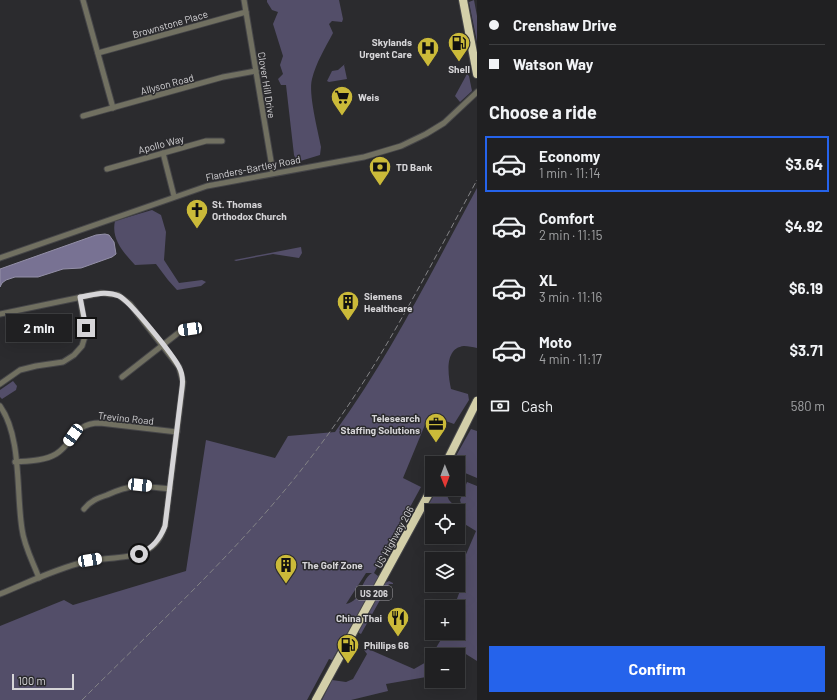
<!DOCTYPE html>
<meta charset="utf-8">
<style>
:root{--surface:#202022;--page:#2d2d2f;--text:#f1f3f6;--muted:#a2a3a5;--line:#3d3e40;--accent:#2563eb}
body{margin:0;font-family:Barlow,sans-serif;background:var(--page);color:var(--text);height:100vh;display:flex;flex-direction:column;font-size:15px;white-space:nowrap}
*{box-sizing:border-box;margin:0}
p{font-size:13px;color:var(--muted)}
.icon{flex:none;width:22px;height:22px;fill:none;stroke:currentColor;stroke-width:2;stroke-linecap:round;stroke-linejoin:round}
.map{position:relative;flex:1;overflow:hidden}
.drawer{display:flex;flex-direction:column;background:var(--surface);width:360px}
.drawer>*{flex:none}
.top-card{display:grid;align-content:center;height:88px;padding:0 12px;background:var(--surface)}
.needle{width:26px;rotate:179deg}
.tools{position:absolute;left:425px;top:456px;display:grid;gap:8px}
.tools a{display:grid;place-items:center;width:40px;height:40px;border-radius:0px;background:var(--surface);box-shadow:0 4px 16px #0002,0 0 0 1px var(--line);font-size:20px}
.scale{position:absolute;left:12px;bottom:10px;width:62px;box-sizing:border-box;padding-left:4px;border:2px solid #d6d5d8;border-top:0;font-size:11px;line-height:14px;white-space:nowrap;color:#d6d5d8;-webkit-text-stroke:3px #2b2b2e;paint-order:stroke}
.end{position:absolute;width:18px;height:18px;margin:-9px;border:5px solid #d6d5d8;background:#111;box-shadow:0 0 0 2px #111}
.from{border-radius:50%}
.bubble{position:absolute;height:28px;border-radius:0px;background:var(--surface);box-shadow:0 4px 16px #0002,0 0 0 1px var(--line);font-size:13px;font-weight:700;line-height:28px;text-align:center}
.car{position:absolute;width:12px;height:24px;margin:-12px -6px;border-radius:5px;box-shadow:0 0 3px 1px #0007;background:linear-gradient(#fff 24%,#345 0 40%,#fff 0 76%,#345 0 86%,#fff 0)}
.top-card b{display:flex;align-items:center;gap:14px;height:38px;font-size:15px}
.top-card b+b{border-top:1px solid var(--line)}
.top-card i{width:10px;height:10px;background:var(--text)}
ul{padding:0;list-style:none}
li{display:flex;align-items:center;gap:12px;height:56px;margin:0 8px 6px;padding:0 4px;border:2px solid transparent;border-radius:0px}
li div{flex:1}
li b{display:block;font-size:15px}
li em{font-style:normal;font-weight:700}
li.on{border-color:var(--accent)}
li>.icon{width:36px;height:36px;stroke-width:1.5}
h2{padding:0 12px;font-size:18px;line-height:48px}
.pay{display:flex;align-items:center;gap:10px;height:44px;padding:0 12px;font-size:15px}
.pay p{margin-inline-start:auto}
.cta{display:flex;gap:8px;margin-top:auto;padding:8px 12px}
.cta a{flex:1;height:46px;border-radius:0px;background:var(--accent);color:#fff;font-size:16px;font-weight:700;line-height:46px;text-align:center}
main{display:flex;flex:1;min-height:0}
.map>svg:first-child{display:block}
.green{fill:#534e69;fill-rule:evenodd}
.water{fill:#787293;stroke:#9490a8}
.lines{fill:none;stroke-linecap:round;stroke-linejoin:round}
.minor-casing{stroke:#464649;stroke-width:7}
.highway-casing{stroke:#464649;stroke-width:10}
.minor{stroke:#717061;stroke-width:5}
.highway{stroke:#d3cfa9;stroke-width:8}
.rail{stroke:#838386;stroke-width:1;stroke-dasharray:6 3;stroke-linecap:butt}
.route{stroke:#d6d5d8;stroke-width:5}
.labels{text-anchor:middle;dominant-baseline:central;stroke-width:3;stroke-linejoin:round;paint-order:stroke}
.shield{fill:#2b2b2e;stroke:#a3a2a5;stroke-width:1}
.shield-label{font-size:9px;font-weight:bold;fill:#d6d5d8}
.street-label{font-size:10px;fill:#d6d5d8;stroke:#2b2b2e}
.poi-label{font-size:10px;font-weight:bold;fill:#d6d5d8;stroke:#2b2b2e;text-anchor:start}
</style>
<main>
<div class="map">
<svg width="477" height="700" viewBox="0 0 477 700">
<rect width="100%" height="100%" fill="#2b2b2e"/>
<g class="green">
<path d="M267 0H339L343 19 342 22 332 21 329 24 333 33C325 48 316 63 312 79 308 93 318 131 321 147L320 155 297 162 294 155 286 85H281L278 79 283 74 280 65 283 56 273 24 278 12 272 10 267 2Z"/>
<polygon points="474,0 477,16 477,42 469,2"/>
<polygon points="346,63 344,65 347,79 329,82 327,81 332,71 338,70"/>
<polygon points="467,74 469,76 472,91 460,102 455,96"/>
<path d="M477 188V348C473 347 468 346 464 346 444 348 448 375 451 389L468 394 469 400 454 424 429 415 403 478 421 487 374 573 378 576V579L332 660 329 659 307 700H0V626L64 600 73 605 186 571 206 440 275 458 288 436 335 432C390 356 432 271 477 188ZM366 573H372C360 580 362 601 346 604Z"/>
<path d="M152 210 161 215 166 232 164 260 179 283 202 280 206 282 201 286 177 290 168 280 156 264 135 265C123 252 111 239 115 221Z"/>
<polygon points="301,247 302,253 299,258 273,254 236,261 234,260"/>
<polygon points="13,381 17,386 16,390 2,399 0,397 0,390"/>
<polygon points="471,429 477,431 477,478 458,470 458,463 452,463"/>
<polygon points="467,482 477,486 477,661 461,651 454,655 432,655 432,676 386,684 388,691 351,700 322,700 332,680 346,682 353,679 367,654 364,650 366,648 414,669 428,661 445,633 458,633 458,607 454,607 461,588 458,573 476,531 458,520 458,511 439,511 427,507 438,489 444,489 449,500 459,511 462,508 460,500"/>
<polygon points="389,581 393,583 393,584 389,584 361,634 359,633 359,630 385,583"/>
</g>
<polygon class="water" points="105,234 109,235 114,242 116,254 112,257 81,268 63,269 38,277 15,277 6,280 2,283 0,287 0,269 96,235"/>
<g class="lines">
<g class="minor-casing">
<g id="minor">
<polyline points="83,0 113,108"/>
<polyline points="244,0 273,173"/>
<polyline points="98,53 246,12"/>
<polyline points="83,116 223,77 256,71"/>
<polyline points="163,153 174,196"/>
<polyline points="107,169 206,141 222,141"/>
<polyline points="0,258 207,186 364,157 401,146 426,134 444,123 477,92"/>
<path d="M0 314 101 293 118 295 130 304 179 367 183 382 165 526C161 537 156 546 145 551 126 560 103 557 84 562 55 569 27 583 0 594"/>
<polyline points="122,377 182,330 191,329"/>
<polyline points="0,384 20,370 36,366 63,362 74,355 82,346 86,333 80,297"/>
<path d="M0 406C22 437 16 492 22 529 24 546 33 562 39 578"/>
<path d="M15 462C28 461 44 461 56 454 74 443 73 423 100 423L177 432"/>
<path d="M84 509C90 501 98 498 107 495 134 483 142 486 170 489"/>
</g>
</g>
<g class="highway-casing">
<g id="highway">
<polyline points="463,0 477,74"/>
<polyline points="446,463 477,401"/>
<polyline points="316,700 432,488"/>
</g>
</g>
<use href="#minor" class="minor"/>
<use href="#highway" class="highway"/>
<path class="rail" d="M82 700C164 618 252 538 321 444 382 362 428 270 477 180"/>
</g>
<g class="lines">
<path class="route" d="M86 328 80 297C93 295 106 290 119 296 130 301 173 355 179 367 183 374 183 381 182 388L165 526C160 539 153 548 139 554"/>
</g>
<defs>
<g id="fuel-pin" transform="scale(1.15)"><path d="M0 17L-7.5 6A9.5 9.5 0 1 1 7.5 6Z" fill="#cbba39" stroke="#2b2b2e"/><path d="M-5.5-6h7V0h2V4h1.3V-2.5L3-4.5l.8-.8L6-3V5H2.5V1h-1V6h-7ZM-4.2-4.7v3.2H.2V-4.7Z" fill="#111"/></g>
<g id="hospital-pin" transform="scale(1.15)"><path d="M0 17L-7.5 6A9.5 9.5 0 1 1 7.5 6Z" fill="#cbba39" stroke="#2b2b2e"/><path d="M-5-5h3v3.5h4V-5h3V5h-3V1.5h-4V5h-3Z" fill="#111"/></g>
<g id="supermarket-pin" transform="scale(1.15)"><path d="M0 17L-7.5 6A9.5 9.5 0 1 1 7.5 6Z" fill="#cbba39" stroke="#2b2b2e"/><path d="M-6-5.5h2.5l.6 2H6L4.5 2H-2.5L-4.4-4H-6ZM-1.5 3.2a1.3 1.3 0 1 0 .1 0ZM3 3.2a1.3 1.3 0 1 0 .1 0Z" fill="#111"/></g>
<g id="bank-pin" transform="scale(1.15)"><path d="M0 17L-7.5 6A9.5 9.5 0 1 1 7.5 6Z" fill="#cbba39" stroke="#2b2b2e"/><path d="M-6-4H6V4H-6ZM0-2.3a2.3 2.3 0 1 0 0 4.6a2.3 2.3 0 1 0 0-4.6Z" fill="#111"/></g>
<g id="church-pin" transform="scale(1.15)"><path d="M0 17L-7.5 6A9.5 9.5 0 1 1 7.5 6Z" fill="#cbba39" stroke="#2b2b2e"/><path d="M-1.2-6h2.4v3.5h3.3v2.4h-3.3V6h-2.4V-.1h-3.3v-2.4h3.3Z" fill="#111"/></g>
<g id="building-pin" transform="scale(1.15)"><path d="M0 17L-7.5 6A9.5 9.5 0 1 1 7.5 6Z" fill="#cbba39" stroke="#2b2b2e"/><path d="M-4-6H4V6H1V3H-1V6H-4ZM-2.5-4.3h1.7v1.8h-1.7ZM.8-4.3h1.7v1.8H.8ZM-2.5-1h1.7V.8h-1.7ZM.8-1h1.7V.8H.8Z" fill="#111"/></g>
<g id="office-pin" transform="scale(1.15)"><path d="M0 17L-7.5 6A9.5 9.5 0 1 1 7.5 6Z" fill="#cbba39" stroke="#2b2b2e"/><path d="M-6-3h4V-5.5h4V-3h4V5H-6ZM-1-4.5V-3h2v-1.5ZM-6 0V1H6V0Z" fill="#111"/></g>
<g id="restaurant-pin" transform="scale(1.15)"><path d="M0 17L-7.5 6A9.5 9.5 0 1 1 7.5 6Z" fill="#cbba39" stroke="#2b2b2e"/><path d="M-5-6h1v4h1v-4h1v4h1v-4h1v5L-1.5 .5V6h-2V.5L-5-1ZM5-6V6H3V1.5H1.5Q1.5-4 5-6Z" fill="#111"/></g>
</defs>
<g fill-rule="evenodd">
<use href="#fuel-pin" x="459" y="43"/>
<use href="#hospital-pin" x="428" y="48"/>
<use href="#supermarket-pin" x="342" y="97"/>
<use href="#bank-pin" x="380" y="167"/>
<use href="#church-pin" x="197" y="210"/>
<use href="#building-pin" x="348" y="302"/>
<use href="#office-pin" x="436" y="424"/>
<use href="#building-pin" x="286" y="565"/>
<use href="#restaurant-pin" x="398" y="618"/>
<use href="#fuel-pin" x="348" y="645"/>
</g>
<g class="labels">
<rect class="shield" x="356" y="586" width="36" height="14" rx="3"/>
<g class="shield-label">
<text x="374" y="593">US 206</text>
</g>
<g class="street-label">
<text transform="translate(170 24) rotate(-16)">Brownstone Place</text>
<text transform="translate(167 84) rotate(-15)">Allyson Road</text>
<text transform="translate(267 85) rotate(81)">Clover Hill Drive</text>
<text transform="translate(161 144) rotate(-15)">Apollo Way</text>
<text transform="translate(253 168) rotate(-11)">Flanders-Bartley Road</text>
<text transform="translate(126 418) rotate(6)">Trevino Road</text>
<text transform="translate(394 537) rotate(-61)">US Highway 206</text>
</g>
<g class="poi-label">
<text x="412" y="42" text-anchor="end">Skylands<tspan x="412" dy="12">Urgent Care</tspan></text>
<text x="459" y="69" text-anchor="middle">Shell</text>
<text x="358" y="97">Weis</text>
<text x="396" y="167">TD Bank</text>
<text x="212" y="204">St. Thomas<tspan x="212" dy="12">Orthodox Church</tspan></text>
<text x="364" y="296">Siemens<tspan x="364" dy="12">Healthcare</tspan></text>
<text x="420" y="418" text-anchor="end">Telesearch<tspan x="420" dy="12">Staffing Solutions</tspan></text>
<text x="302" y="565">The Golf Zone</text>
<text x="382" y="618" text-anchor="end">China Thai</text>
<text x="364" y="645">Phillips 66</text>
</g>
</g>
</svg>
<div class="tools">
<a><svg class="needle" viewBox="-14 -14 28 28"><path d="M0-13l5 13h-10z" fill="#e53935"/><path d="M0 13l5-13h-10z" fill="#a2a3a5"/></svg></a>
<a><svg class="icon" aria-label="locate" viewBox="0 0 24 24"><circle cx="12" cy="12" r="6"/><path d="M12 2v4M12 18v4M2 12h4M18 12h4"/></svg></a>
<a><svg class="icon" aria-label="layers" viewBox="0 0 24 24"><path d="M12 4l9 5-9 5-9-5zM3 14l9 5 9-5"/></svg></a>
<a>+</a>
<a>−</a>
</div>
<div class="scale">100 m</div>
<i class="end from" style="left:139px;top:554px"></i>
<i class="end" style="left:86px;top:328px"></i>
<div class="bubble" style="left:6px;top:314px;width:66px">2 min</div>
<i class="car" style="left:190px;top:329px;rotate:262deg"></i>
<i class="car" style="left:73px;top:435px;rotate:216deg"></i>
<i class="car" style="left:140px;top:485px;rotate:96deg"></i>
<i class="car" style="left:90px;top:560px;rotate:80deg"></i>
</div>
<section class="drawer">
<div class="top-card">
<b><i class="from"></i>Crenshaw Drive</b>
<b><i></i>Watson Way</b>
</div>
<h2>Choose a ride</h2>
<ul>
<li class="on"><svg class="icon" aria-label="car" viewBox="0 0 24 24"><path d="M5 17H2v-5l4-1 3-4h7l3 4 3 1v5h-3M9 17h6M6 11h13"/><circle cx="7" cy="17" r="2"/><circle cx="17" cy="17" r="2"/></svg><div><b>Economy</b><p>1 min · 11:14</p></div><em>$3.64</em></li>
<li><svg class="icon" aria-label="car" viewBox="0 0 24 24"><path d="M5 17H2v-5l4-1 3-4h7l3 4 3 1v5h-3M9 17h6M6 11h13"/><circle cx="7" cy="17" r="2"/><circle cx="17" cy="17" r="2"/></svg><div><b>Comfort</b><p>2 min · 11:15</p></div><em>$4.92</em></li>
<li><svg class="icon" aria-label="car" viewBox="0 0 24 24"><path d="M5 17H2v-5l4-1 3-4h7l3 4 3 1v5h-3M9 17h6M6 11h13"/><circle cx="7" cy="17" r="2"/><circle cx="17" cy="17" r="2"/></svg><div><b>XL</b><p>3 min · 11:16</p></div><em>$6.19</em></li>
<li><svg class="icon" aria-label="car" viewBox="0 0 24 24"><path d="M5 17H2v-5l4-1 3-4h7l3 4 3 1v5h-3M9 17h6M6 11h13"/><circle cx="7" cy="17" r="2"/><circle cx="17" cy="17" r="2"/></svg><div><b>Moto</b><p>4 min · 11:17</p></div><em>$3.71</em></li>
</ul>
<div class="pay"><svg class="icon" aria-label="cash" viewBox="0 0 24 24"><path d="M3 7h18v10H3z"/><circle cx="12" cy="12" r="2"/></svg>Cash<p>580 m</p></div>
<div class="cta"><a>Confirm</a></div>
</section>
</main>
